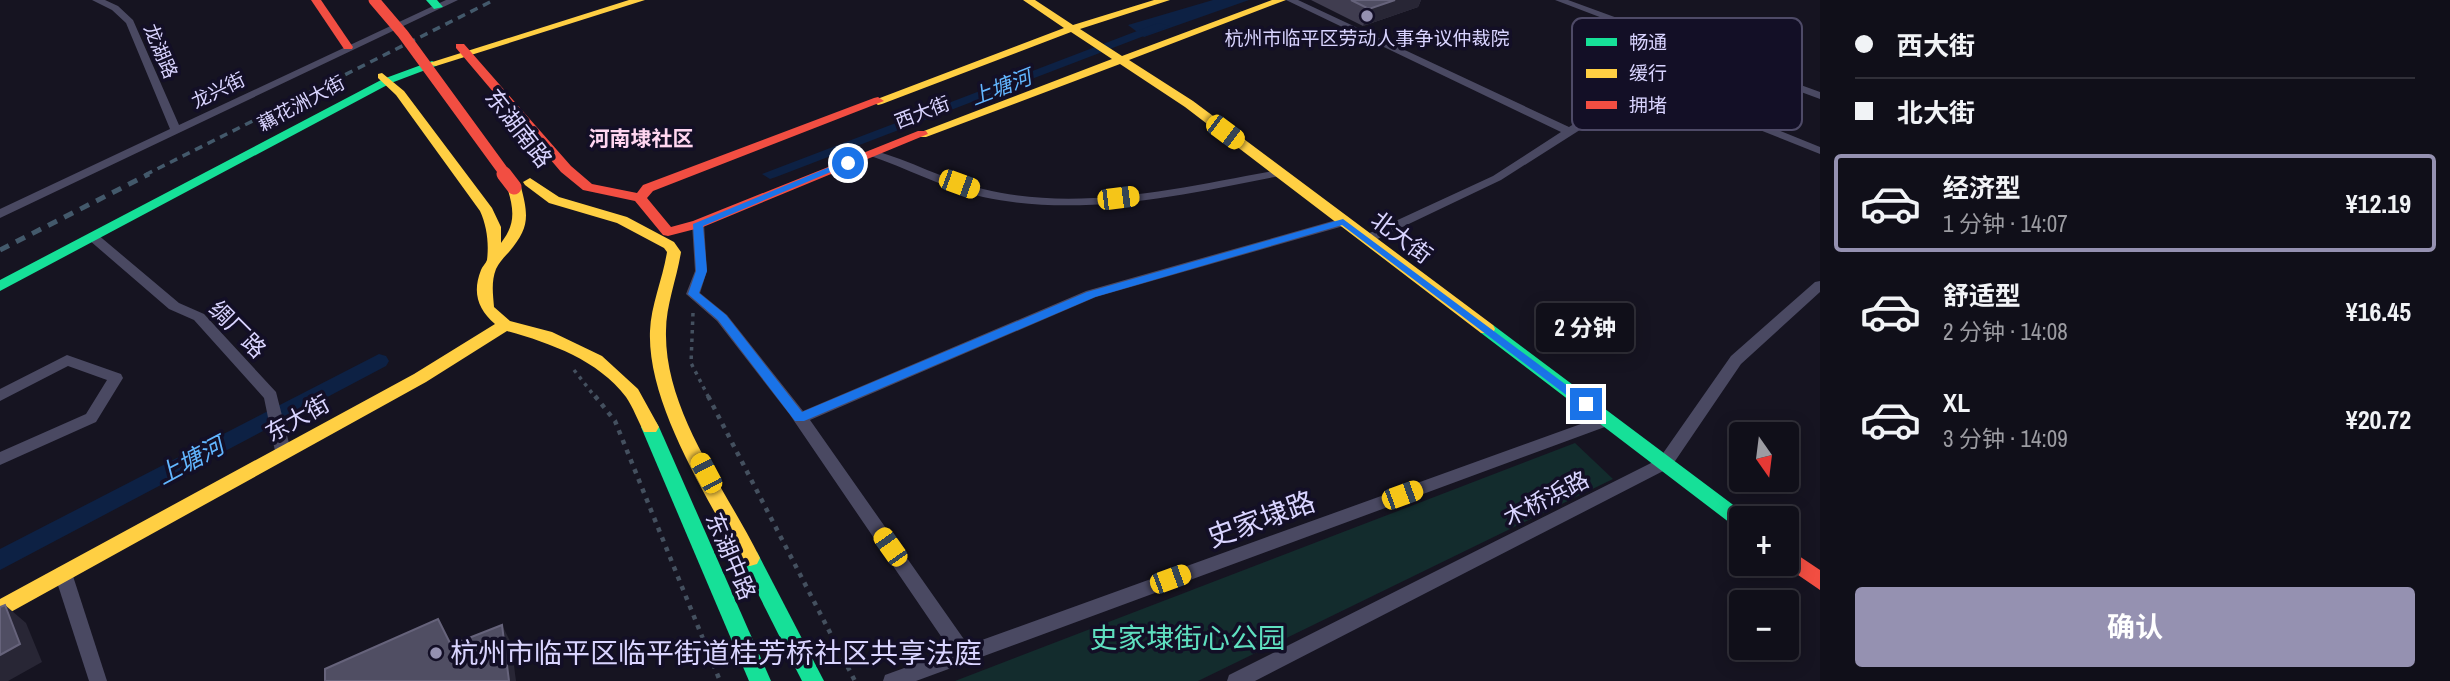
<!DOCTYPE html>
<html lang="zh">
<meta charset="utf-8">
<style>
:root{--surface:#100f19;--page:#191822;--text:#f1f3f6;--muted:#9c9ca2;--line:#302f38;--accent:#9591b1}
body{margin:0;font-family:"Archivo Narrow","Noto Sans SC",sans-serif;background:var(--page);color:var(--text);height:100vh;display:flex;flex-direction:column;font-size:26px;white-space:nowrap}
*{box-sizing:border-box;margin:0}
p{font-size:23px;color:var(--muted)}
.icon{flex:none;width:38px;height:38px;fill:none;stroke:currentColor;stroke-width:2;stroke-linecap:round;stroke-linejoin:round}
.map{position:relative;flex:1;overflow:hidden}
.details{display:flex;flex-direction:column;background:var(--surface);width:630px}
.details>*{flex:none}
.hud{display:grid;align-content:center;height:154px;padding:0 35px;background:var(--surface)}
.needle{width:46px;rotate:166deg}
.fabs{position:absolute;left:1729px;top:422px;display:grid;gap:14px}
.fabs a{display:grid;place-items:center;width:70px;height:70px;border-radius:7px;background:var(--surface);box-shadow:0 4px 18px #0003,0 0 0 2px var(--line);font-size:35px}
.end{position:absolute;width:32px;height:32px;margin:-16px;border:9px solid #1a73e8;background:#fff;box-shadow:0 0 0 4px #fff}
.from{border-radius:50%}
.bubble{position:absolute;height:49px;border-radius:7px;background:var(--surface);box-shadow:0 4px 18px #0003,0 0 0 2px var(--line);font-size:23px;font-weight:700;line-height:49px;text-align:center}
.car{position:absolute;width:21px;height:42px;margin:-21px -10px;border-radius:9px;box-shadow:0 0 5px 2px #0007;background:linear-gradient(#f5c518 24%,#345 0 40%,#f5c518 0 76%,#345 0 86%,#f5c518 0)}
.hud b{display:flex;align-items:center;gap:24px;height:66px;font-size:26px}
.hud b+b{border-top:2px solid var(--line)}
.hud i{width:18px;height:18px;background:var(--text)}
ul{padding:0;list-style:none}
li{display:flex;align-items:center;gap:21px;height:98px;margin:0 14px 10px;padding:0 21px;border:4px solid transparent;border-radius:7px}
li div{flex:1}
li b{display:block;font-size:26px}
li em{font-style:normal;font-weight:700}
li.selected{border-color:var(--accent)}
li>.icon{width:63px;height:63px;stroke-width:1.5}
.button{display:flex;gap:14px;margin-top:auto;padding:14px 35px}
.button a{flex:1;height:80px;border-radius:7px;background:var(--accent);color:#fff;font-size:28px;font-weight:700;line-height:80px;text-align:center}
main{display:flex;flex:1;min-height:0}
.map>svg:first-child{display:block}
.green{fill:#132c2d}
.water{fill:#0d2144}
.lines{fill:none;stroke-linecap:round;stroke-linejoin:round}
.canal{fill:#0d2144;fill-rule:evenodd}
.path-far1{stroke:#44505f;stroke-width:3.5;stroke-dasharray:3.5 5;stroke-linecap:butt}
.path{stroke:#44505f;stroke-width:4.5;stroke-dasharray:4.5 6;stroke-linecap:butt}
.street{fill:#4a4962;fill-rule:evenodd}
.fast{fill:#16e098;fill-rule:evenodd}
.slow{fill:#ffcf43;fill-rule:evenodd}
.jam{fill:#f24e42;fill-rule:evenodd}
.rail-far1{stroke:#43596b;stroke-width:3.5;stroke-dasharray:8 6;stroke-linecap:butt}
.rail{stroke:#43596b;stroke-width:5;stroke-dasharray:10 8;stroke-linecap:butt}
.jam-bridge-far1{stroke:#f24e42;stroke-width:11}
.jam-bridge{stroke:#f24e42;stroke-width:15}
.wall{fill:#403d50}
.shaded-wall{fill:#282635}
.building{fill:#504e63;stroke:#66637b;stroke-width:2}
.route{fill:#1a73e8}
.poi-dot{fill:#9591b1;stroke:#130f26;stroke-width:2.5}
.labels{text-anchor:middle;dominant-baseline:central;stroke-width:7;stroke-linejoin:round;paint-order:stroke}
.far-poi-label{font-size:19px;fill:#d9d4ff;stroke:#130f26}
.far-street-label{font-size:19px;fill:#d9d4ff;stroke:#130f26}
.far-water-label{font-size:21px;font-style:italic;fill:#62b6ff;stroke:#130f26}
.far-quarter-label{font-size:21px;font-weight:bold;fill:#ffd6f0;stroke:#130f26}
.street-label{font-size:23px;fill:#d9d4ff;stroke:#130f26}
.water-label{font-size:24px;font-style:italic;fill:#62b6ff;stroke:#130f26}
.near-street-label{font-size:28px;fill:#d9d4ff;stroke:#130f26}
.near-park-label{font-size:28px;fill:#5fe0c0;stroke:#130f26}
.near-poi-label{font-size:28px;fill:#d9d4ff;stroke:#130f26;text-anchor:start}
.key{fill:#130f26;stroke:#4e4a67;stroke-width:2}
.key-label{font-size:19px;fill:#d9d4ff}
</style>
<main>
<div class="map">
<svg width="1820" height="681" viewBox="0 0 1820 681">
<rect width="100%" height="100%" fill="#161421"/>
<polygon class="green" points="1575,443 1613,479 1198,681 955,681"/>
<polygon class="water" points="1213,0 1249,0 1144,37 1128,25"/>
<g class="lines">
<g class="canal">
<polygon points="1158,23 1170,26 776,177 770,179 762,174"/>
<polygon points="379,354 386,356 389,361 386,366 0,570 0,549"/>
</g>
<g class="path-far1">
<polyline points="693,313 691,363 709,398"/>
<polyline points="574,370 596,398"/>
</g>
<g class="path">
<polyline points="595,396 615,421 720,681"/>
<polyline points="708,396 855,681"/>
</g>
<g class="street">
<polygon points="92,0 105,0 118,6 133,20 179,125 446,0 458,0 0,218 0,209 170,129 126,23 112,10"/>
<polygon points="1286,0 1298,0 1569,127 1689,51 1555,0 1568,0 1820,92 1820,99 1698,54 1656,81 1820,147 1820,154 1649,86 1501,180 1371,242 1363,242 1361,239 1363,236 1493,176 1561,132"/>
<path d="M872 150C910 160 944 180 983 189 1080 213 1183 187 1279 170L1285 173 1279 176C1182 195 1082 218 983 197 943 188 907 168 868 155V151Z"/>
<polygon points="1343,218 1347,219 1349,222 1347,225 1096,297 810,420 968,645 1603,416 1613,416 1616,420 1613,424 916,681 883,681 885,675 951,651 790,415 717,321 686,294 695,271 692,224 698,220 704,224 707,271 700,293 727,315 803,411 1086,291"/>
<polygon points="93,233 97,234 179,303 204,314 276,392 291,451 289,455 283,457 277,455 275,451 264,398 194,320 169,309 89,240 87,237 89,234"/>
<polygon points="1820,281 1820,292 1741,364 1671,467 1255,681 1227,681 1229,675 1659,459 1731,356 1815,282"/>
<polygon points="67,355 121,374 123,378 96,422 0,465 0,452 86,414 107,380 68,366 0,401 0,389"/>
<polygon points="63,566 69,568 72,573 107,681 89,681 54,573 57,568"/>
</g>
<g class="fast">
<polygon points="426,0 437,0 443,7 434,9"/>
<polygon points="432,61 438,64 436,66 391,83 0,291 0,280 383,79"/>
<polygon points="1487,324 1493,325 1748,516 1749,518 1741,518 1741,529 1734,526 1481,333 1479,329"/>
<polygon points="650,421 656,422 659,427 771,681 749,681 641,427 644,422"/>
<polygon points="750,550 757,552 824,681 802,681 740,558 743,552"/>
</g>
<g class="slow">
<polygon points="629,0 645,0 436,66 426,64"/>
<polygon points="1023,0 1035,0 1073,25 1154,0 1170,0 1080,29 1122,56 1272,0 1286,0 1129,60 1193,101 1493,325 1495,329 1493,333 1481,333 1185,107 1120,64 926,137 918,137 916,134 1112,59 1071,32 882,104 878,105 872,101 1064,28"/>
<path d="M382 73 404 91 492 208 501 227V243C516 224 514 209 507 187L514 183 521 187C529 217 529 228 509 252 504 257 499 263 496 269 491 282 493 294 494 307L510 321 552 332 602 356 638 389 659 427 656 432H644C638 421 633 407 626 397 598 360 550 343 507 331L426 382 0 618V599L414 374 495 324C478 309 472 293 481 270 482 267 486 263 487 260 489 244 487 226 480 211L396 95 378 78V74Z"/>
<path d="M530 178 559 197 627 217 674 242 681 252C677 278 666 305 666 331 664 411 726 489 760 558L757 564 750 566 743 564C709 499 647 405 650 331 651 305 663 278 667 252L664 248 617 223 549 203 525 185 523 182Z"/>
</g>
<g class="jam">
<polygon points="311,0 321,0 353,47 352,49 344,49"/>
<polygon points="456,44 464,44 571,166 592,184 637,193 643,185 874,98 878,97 884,101 653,191 647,198 671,227 693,221 918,131 926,131 928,134 703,227 668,236 663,235 635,201 583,190 561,172 456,48"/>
<polygon points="1787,548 1820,570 1820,590 1782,564 1787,564"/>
</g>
<polyline class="rail-far1" points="145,175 494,0"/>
<polyline class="rail" points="0,250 149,174"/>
<polyline class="jam-bridge-far1" points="374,0 403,34 506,175"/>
<polyline class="jam-bridge" points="504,174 514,187"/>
</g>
<polygon class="wall" points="1311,0 1421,0 1418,7 1363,26"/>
<g class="shaded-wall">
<polygon points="1395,0 1421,0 1418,7 1363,26 1369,9"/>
<polygon points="5,605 26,623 42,662 8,681 0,681 0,655"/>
<polygon points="502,625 511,643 516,681 509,681"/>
</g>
<g class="building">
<polygon points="1351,0 1395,0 1369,9"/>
<polygon points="5,605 20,644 0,655 0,607"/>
<polygon points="438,619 451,645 502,625 509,681 325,681 325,669"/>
</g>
<polygon class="route" points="844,161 852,163 703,226 707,271 699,293 726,315 802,412 1087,292 1343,219 1592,404 1586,408 1582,407 1342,225 1095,297 804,421 795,421 718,320 688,294 696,271 693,224"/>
<g class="poi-dot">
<circle cx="1367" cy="16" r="7"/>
<circle cx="436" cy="653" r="7"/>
</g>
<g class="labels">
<g class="far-poi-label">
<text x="1367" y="38">杭州市临平区劳动人事争议仲裁院</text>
</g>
<g class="far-street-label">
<text transform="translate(161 51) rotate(67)">龙湖路</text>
<text transform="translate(218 90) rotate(-26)">龙兴街</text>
<text transform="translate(301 103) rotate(-28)">藕花洲大街</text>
<text transform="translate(922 112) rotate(-21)">西大街</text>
</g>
<g class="far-water-label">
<text transform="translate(1001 87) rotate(-21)">上塘河</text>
</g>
<g class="far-quarter-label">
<text x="641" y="138">河南埭社区</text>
</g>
<g class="street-label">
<text transform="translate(519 128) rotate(52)">东湖南路</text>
<text transform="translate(1402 237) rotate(37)">北大街</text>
<text transform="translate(238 329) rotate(45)">绸厂路</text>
<text transform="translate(297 418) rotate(-29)">东大街</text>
<text transform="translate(1546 498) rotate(-27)">木桥浜路</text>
<text transform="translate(731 556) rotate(67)">东湖中路</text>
</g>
<g class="water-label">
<text transform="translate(190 460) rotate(-28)">上塘河</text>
</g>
<g class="near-street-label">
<text transform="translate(1261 519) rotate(-20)">史家埭路</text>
</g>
<g class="near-park-label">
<text x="1188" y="638">史家埭街心公园</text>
</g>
<g class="near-poi-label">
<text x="450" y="653">杭州市临平区临平街道桂芳桥社区共享法庭</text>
</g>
</g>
<rect x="1572" y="18" width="230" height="112" rx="10" class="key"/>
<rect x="1586" y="38" width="31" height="8" fill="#16e098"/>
<rect x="1586" y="69" width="31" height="9" fill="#ffcf43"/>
<rect x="1586" y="101" width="31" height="8" fill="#f24e42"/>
<g class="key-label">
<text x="1629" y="49">畅通</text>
<text x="1629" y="80">缓行</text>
<text x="1629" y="112">拥堵</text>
</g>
</svg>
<div class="fabs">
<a><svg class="needle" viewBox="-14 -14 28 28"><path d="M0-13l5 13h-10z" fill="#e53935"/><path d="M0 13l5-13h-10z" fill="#9c9ca2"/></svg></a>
<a>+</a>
<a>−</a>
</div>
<i class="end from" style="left:848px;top:163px"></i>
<i class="end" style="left:1586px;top:404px"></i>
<div class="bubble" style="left:1536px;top:303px;width:98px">2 分钟</div>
<i class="car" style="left:1225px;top:132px;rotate:127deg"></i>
<i class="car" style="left:959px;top:184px;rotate:110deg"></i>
<i class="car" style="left:1118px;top:198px;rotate:83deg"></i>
<i class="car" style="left:706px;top:473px;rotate:332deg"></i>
<i class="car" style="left:1402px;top:495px;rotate:70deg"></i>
<i class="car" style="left:890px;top:547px;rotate:325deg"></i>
<i class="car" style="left:1170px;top:579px;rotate:70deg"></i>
</div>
<section class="details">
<div class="hud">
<b><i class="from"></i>西大街</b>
<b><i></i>北大街</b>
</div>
<ul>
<li class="selected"><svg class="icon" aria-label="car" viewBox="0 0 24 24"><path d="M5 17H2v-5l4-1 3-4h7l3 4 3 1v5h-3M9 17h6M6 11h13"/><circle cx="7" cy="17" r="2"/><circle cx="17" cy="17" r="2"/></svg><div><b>经济型</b><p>1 分钟 · 14:07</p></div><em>¥12.19</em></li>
<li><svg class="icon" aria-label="car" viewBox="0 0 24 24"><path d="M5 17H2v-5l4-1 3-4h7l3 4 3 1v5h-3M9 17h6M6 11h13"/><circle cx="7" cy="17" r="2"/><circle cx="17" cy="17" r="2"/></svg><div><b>舒适型</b><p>2 分钟 · 14:08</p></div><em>¥16.45</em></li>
<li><svg class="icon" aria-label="car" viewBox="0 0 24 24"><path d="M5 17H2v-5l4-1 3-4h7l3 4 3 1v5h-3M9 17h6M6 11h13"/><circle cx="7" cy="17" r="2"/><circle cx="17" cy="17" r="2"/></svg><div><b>XL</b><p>3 分钟 · 14:09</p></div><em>¥20.72</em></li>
</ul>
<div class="button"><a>确认</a></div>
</section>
</main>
